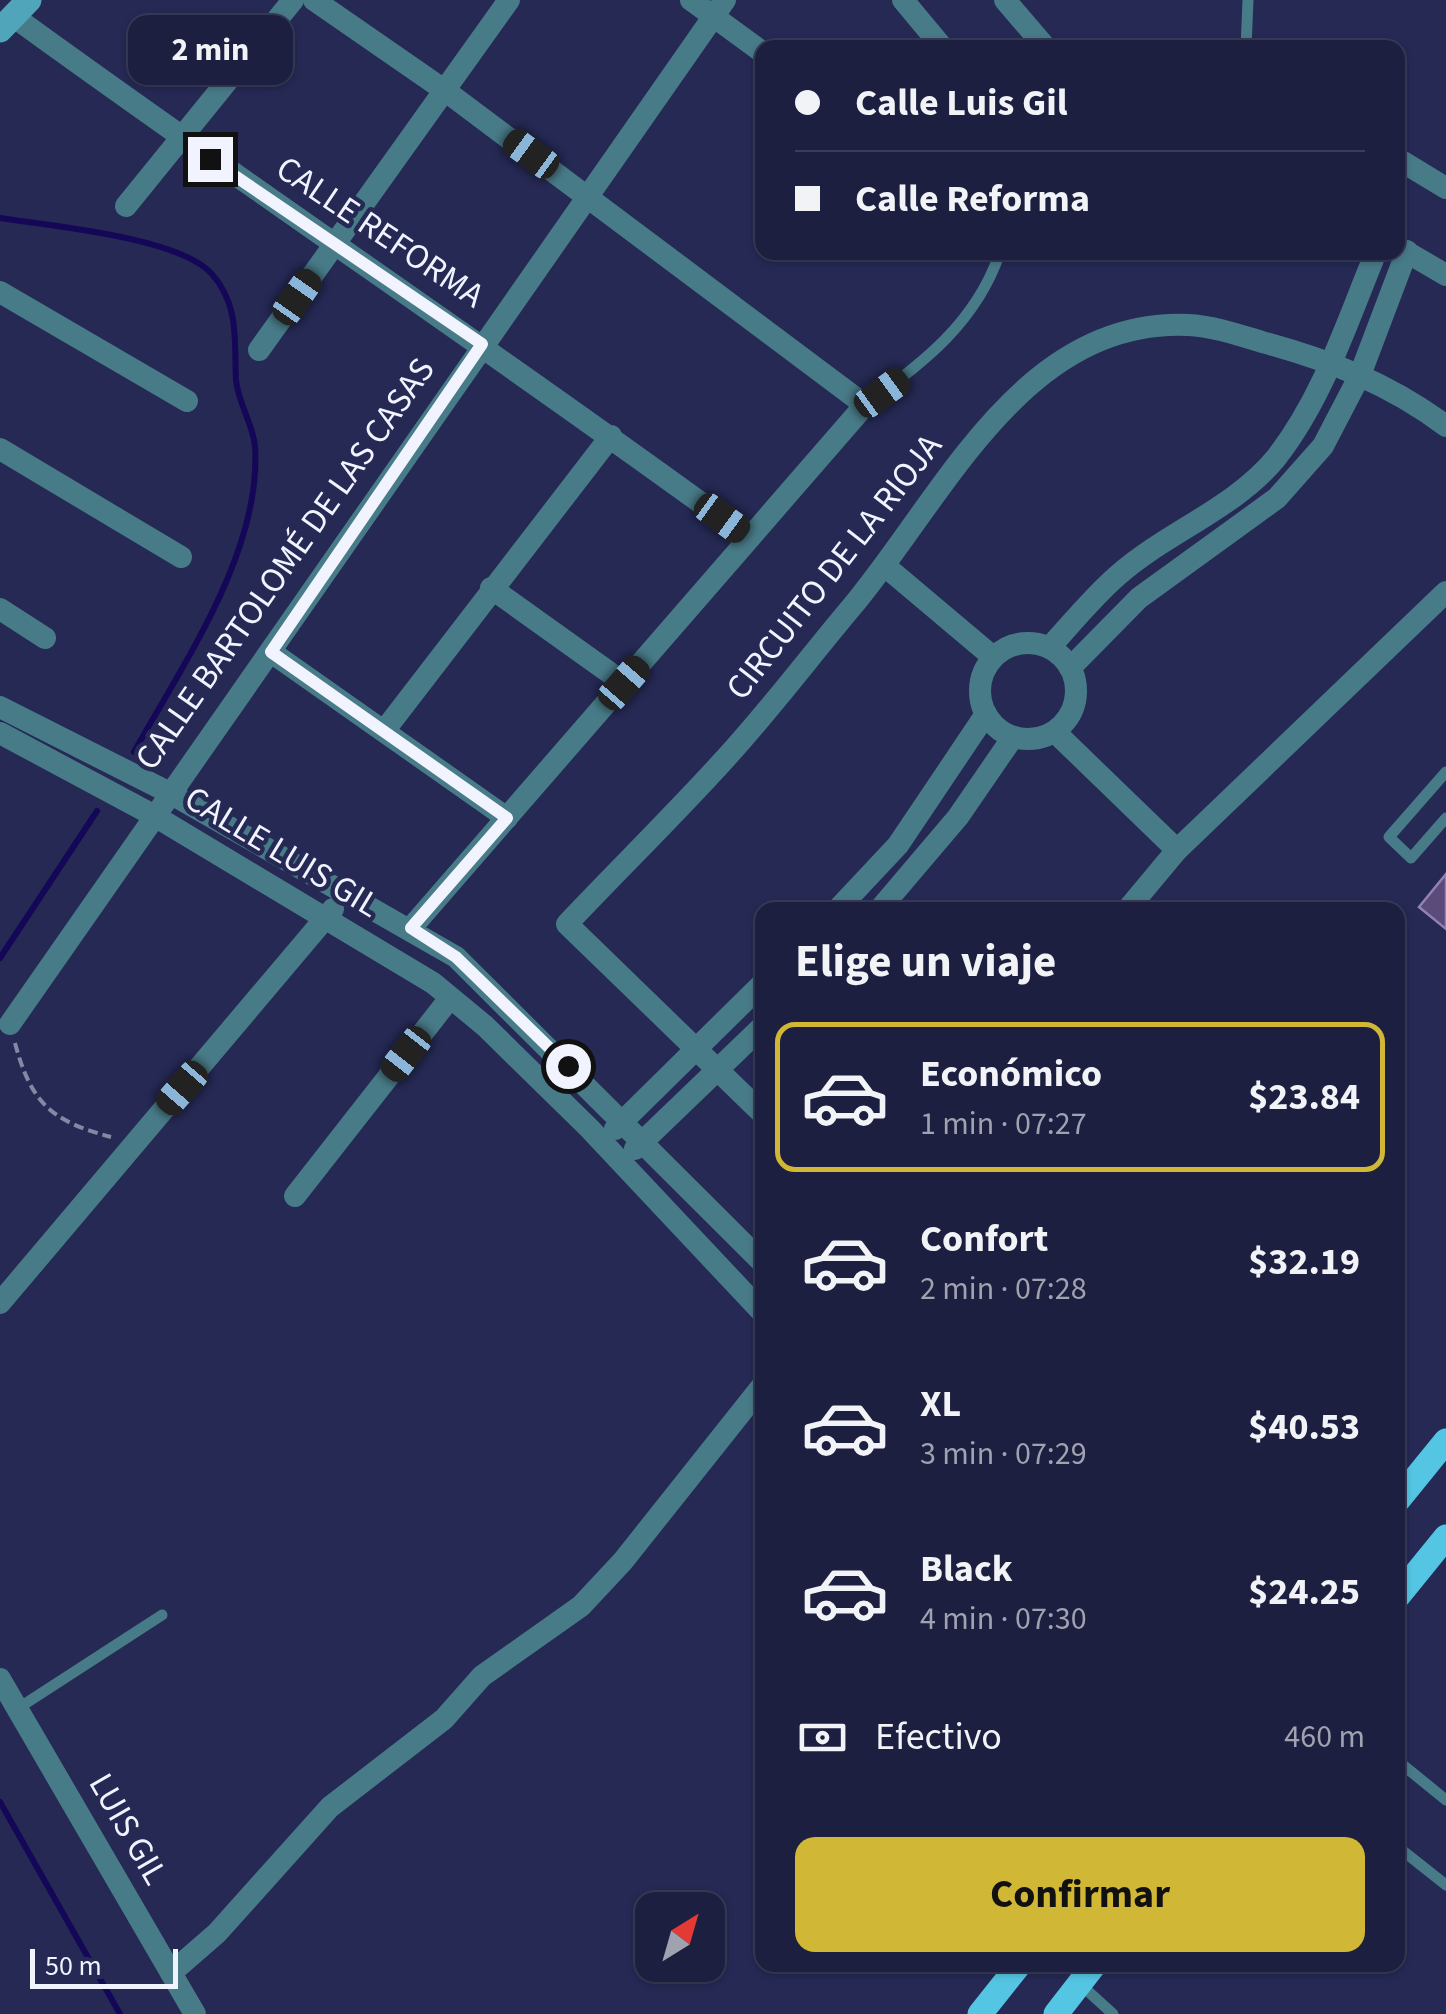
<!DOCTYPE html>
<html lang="es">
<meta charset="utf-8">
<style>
:root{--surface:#1c1f3f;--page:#252746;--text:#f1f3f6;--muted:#a0a2b0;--line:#3a3d59;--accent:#d1b736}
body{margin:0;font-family:"Source Sans 3",sans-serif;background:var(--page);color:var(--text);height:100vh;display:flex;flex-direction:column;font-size:38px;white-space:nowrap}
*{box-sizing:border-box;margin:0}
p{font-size:32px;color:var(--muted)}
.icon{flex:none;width:55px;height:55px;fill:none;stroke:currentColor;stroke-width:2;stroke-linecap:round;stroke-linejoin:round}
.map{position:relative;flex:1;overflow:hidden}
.drawer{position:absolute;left:755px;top:902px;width:650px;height:1070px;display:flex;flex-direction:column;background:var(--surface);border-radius:20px;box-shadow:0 2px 8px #0004,0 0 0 2px var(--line)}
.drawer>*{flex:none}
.hud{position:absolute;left:755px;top:40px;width:650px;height:220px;border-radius:20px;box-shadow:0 2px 8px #0004,0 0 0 2px var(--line);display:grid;align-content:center;height:220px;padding:0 40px;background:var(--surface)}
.needle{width:65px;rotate:37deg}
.controls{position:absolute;left:635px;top:1892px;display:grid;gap:20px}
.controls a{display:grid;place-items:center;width:90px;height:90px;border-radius:20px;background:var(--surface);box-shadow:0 2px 8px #0004,0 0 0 2px var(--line);font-size:50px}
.scale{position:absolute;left:30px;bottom:25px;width:148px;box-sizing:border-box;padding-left:10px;border:5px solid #f1f3fe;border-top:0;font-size:28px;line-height:35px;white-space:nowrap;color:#f1f3fe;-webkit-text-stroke:8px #252954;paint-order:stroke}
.end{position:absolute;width:45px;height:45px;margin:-22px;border:12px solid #f1f3fe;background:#111;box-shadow:0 0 0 5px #111}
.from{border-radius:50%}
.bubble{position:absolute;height:70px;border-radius:20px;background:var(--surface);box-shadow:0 2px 8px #0004,0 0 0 2px var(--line);font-size:32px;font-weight:700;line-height:70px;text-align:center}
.car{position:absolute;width:30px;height:60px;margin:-30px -15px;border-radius:12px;box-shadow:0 0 8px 2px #0007;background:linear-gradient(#222 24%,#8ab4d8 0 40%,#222 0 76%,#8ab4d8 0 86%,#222 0)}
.hud b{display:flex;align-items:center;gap:35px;height:95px;font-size:38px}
.hud b+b{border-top:2px solid var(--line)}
.hud i{width:25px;height:25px;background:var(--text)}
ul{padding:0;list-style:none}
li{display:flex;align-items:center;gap:30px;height:150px;margin:0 20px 15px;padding:0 20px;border:5px solid transparent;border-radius:20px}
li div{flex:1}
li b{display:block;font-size:38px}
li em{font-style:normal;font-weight:700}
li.active{border-color:var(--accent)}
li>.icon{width:90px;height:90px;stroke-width:1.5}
h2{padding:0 40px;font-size:45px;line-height:120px}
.pay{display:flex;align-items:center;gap:25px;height:110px;padding:0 40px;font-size:38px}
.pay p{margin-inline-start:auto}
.button{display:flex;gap:20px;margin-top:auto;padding:20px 40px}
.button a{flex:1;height:115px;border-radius:20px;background:var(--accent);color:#111;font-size:40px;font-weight:700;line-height:115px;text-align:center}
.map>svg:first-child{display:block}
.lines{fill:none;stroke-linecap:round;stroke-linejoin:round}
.stream{stroke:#150757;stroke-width:6}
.building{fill:#5a4b7a;stroke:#9082b5;stroke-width:2.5}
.path{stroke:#8588a4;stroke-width:4;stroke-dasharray:10 5;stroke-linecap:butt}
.service{stroke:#487b88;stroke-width:11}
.minor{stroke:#487b88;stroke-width:22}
.secondary{stroke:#50a5bb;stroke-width:25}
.primary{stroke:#54c6e3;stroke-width:25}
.route{stroke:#f1f3fe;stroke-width:12}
.labels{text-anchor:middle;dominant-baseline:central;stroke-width:9;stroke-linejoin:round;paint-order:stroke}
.street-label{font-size:35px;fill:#f1f3fe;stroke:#252954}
</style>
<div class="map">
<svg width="1446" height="2014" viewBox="0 0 1446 2014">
<rect width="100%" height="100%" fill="#252954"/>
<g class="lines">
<g class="stream">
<path d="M0 218C50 226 177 237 211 273 240 305 234 341 236 380 238 403 253 424 255 446 262 551 183 664 134 752"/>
<polyline points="0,958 97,811"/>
<polyline points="0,1802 120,2014"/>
</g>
</g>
<polygon class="building" points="1446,874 1446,929 1419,907"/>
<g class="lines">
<path class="path" d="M15 1043C31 1103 51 1121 111 1137"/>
<g class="service">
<polyline points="1246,48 1248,0"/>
<path d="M865 405C922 364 977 322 1000 252"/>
<polyline points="1446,772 1389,837 1411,858 1446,818"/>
<polyline points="17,1709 162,1615"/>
<polyline points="1398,1761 1446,1800"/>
<polyline points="1398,1847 1446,1885"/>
<polyline points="1079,1983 1113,2014"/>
</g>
<g class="minor">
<polyline points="314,0 447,92 865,405 411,928"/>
<polyline points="691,0 762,52"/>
<polyline points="903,0 943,48"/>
<polyline points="1005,0 1046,48"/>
<path d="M13 16C256 193 507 360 749 538"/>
<polyline points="1398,159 1446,188"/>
<polyline points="126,206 293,0"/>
<polyline points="1398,247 1446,275"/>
<polyline points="0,292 187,401"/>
<polyline points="259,350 509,0"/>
<polyline points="0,449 181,557"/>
<polyline points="885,566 993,657"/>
<polyline points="491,588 624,683"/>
<polyline points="0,609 45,638"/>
<circle cx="1028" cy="691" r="48"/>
<path d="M1049 648C1071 624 1093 597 1117 576 1165 533 1234 509 1276 458 1323 398 1347 322 1376 252"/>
<polyline points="271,652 507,818"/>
<polyline points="1070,668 1139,598 1277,498 1323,446 1360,375 1407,251"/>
<polyline points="0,707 168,792 456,957 762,1262"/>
<polyline points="384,731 611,436"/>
<polyline points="1055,732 1177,850"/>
<polyline points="0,733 153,815 433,983 485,1026 589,1128 762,1312"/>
<polyline points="837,910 898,845 986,714"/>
<polyline points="879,910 958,817 1013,737"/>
<polyline points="1127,910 1177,850 1446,592"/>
<polyline points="10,1024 725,0"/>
<path d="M762 1113 567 924C619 869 673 816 724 760 770 710 811 655 855 603 945 494 1024 318 1188 325 1213 326 1239 335 1262 342 1329 360 1390 384 1446 426"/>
<polyline points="615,1129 762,984"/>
<polyline points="635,1149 762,1027"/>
<polyline points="295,1196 450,998"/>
<polyline points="0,1303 333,909"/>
<polyline points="0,1679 195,2014"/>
<polyline points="171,1973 217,1933 330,1807 444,1719 482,1676 581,1606 623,1561 762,1386"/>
</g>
<polyline class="secondary" points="0,30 29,0"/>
<g class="primary">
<polyline points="1398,1500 1446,1441"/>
<polyline points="1398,1596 1446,1537"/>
<polyline points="980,2014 1019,1965"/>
<polyline points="1056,2014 1094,1965"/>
</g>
</g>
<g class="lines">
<polyline class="route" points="210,159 482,344 271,652 507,818 411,928 456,957 568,1066"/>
</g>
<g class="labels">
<g class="street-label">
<text transform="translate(380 232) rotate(34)">CALLE REFORMA</text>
<text transform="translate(285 564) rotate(-55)">CALLE BARTOLOMÉ DE LAS CASAS</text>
<text transform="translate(834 567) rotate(-52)">CIRCUITO DE LA RIOJA</text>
<text transform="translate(282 852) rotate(31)">CALLE LUIS GIL</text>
<text transform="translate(128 1829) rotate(60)">LUIS GIL</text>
</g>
</g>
</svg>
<div class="controls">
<a><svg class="needle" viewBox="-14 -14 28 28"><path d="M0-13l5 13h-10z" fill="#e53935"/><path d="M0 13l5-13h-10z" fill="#a0a2b0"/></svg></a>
</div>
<div class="scale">50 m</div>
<i class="end from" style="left:568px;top:1066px"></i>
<i class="end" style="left:210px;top:159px"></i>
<div class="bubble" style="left:128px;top:15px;width:165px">2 min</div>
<i class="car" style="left:531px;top:154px;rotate:306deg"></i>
<i class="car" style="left:297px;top:297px;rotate:35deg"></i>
<i class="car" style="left:882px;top:393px;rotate:54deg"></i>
<i class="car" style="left:722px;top:518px;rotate:126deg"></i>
<i class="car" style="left:624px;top:683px;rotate:41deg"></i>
<i class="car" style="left:406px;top:1054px;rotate:218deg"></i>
<i class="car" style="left:182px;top:1088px;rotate:221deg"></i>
<div class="hud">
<b><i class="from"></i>Calle Luis Gil</b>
<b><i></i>Calle Reforma</b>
</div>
<section class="drawer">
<h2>Elige un viaje</h2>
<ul>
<li class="active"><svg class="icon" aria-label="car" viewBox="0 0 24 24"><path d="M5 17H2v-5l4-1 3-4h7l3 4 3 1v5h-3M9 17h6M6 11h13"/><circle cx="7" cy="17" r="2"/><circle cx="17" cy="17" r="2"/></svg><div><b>Económico</b><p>1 min · 07:27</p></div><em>$23.84</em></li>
<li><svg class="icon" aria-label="car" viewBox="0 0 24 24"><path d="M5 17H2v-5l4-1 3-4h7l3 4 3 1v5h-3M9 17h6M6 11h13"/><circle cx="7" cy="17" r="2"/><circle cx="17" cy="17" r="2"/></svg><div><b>Confort</b><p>2 min · 07:28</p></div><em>$32.19</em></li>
<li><svg class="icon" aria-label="car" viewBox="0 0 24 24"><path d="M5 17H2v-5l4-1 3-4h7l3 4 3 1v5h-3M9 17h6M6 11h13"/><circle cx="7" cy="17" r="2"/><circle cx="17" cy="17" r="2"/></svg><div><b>XL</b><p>3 min · 07:29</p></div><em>$40.53</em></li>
<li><svg class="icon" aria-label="car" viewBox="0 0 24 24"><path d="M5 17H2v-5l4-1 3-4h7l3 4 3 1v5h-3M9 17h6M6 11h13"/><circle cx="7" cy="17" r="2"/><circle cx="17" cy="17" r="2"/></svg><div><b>Black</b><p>4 min · 07:30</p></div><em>$24.25</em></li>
</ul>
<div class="pay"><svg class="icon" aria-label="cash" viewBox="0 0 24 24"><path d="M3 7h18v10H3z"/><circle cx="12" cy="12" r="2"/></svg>Efectivo<p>460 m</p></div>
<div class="button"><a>Confirmar</a></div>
</section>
</div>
